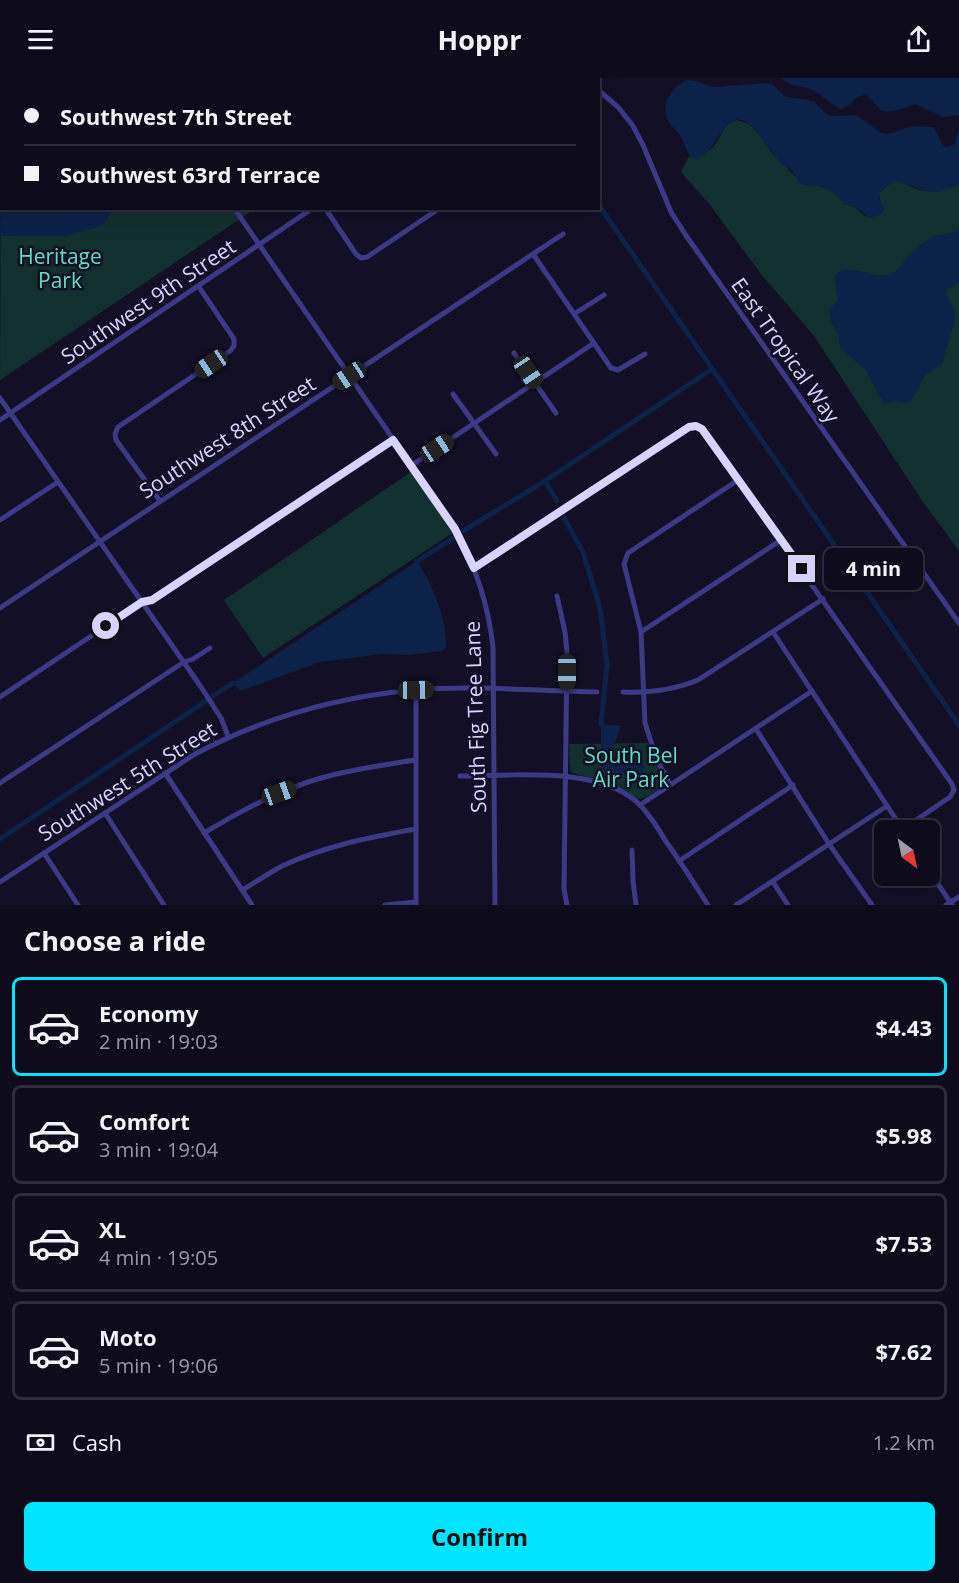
<!DOCTYPE html>
<meta charset="utf-8">
<style>
:root{--surface:#0e0b1c;--page:#1c1929;--text:#f1f3f6;--muted:#9b9ba3;--line:#2e2b3b;--accent:#00e5ff}
body{margin:0;font-family:"Open Sans",sans-serif;background:var(--page);color:var(--text);height:100vh;display:flex;flex-direction:column;font-size:22px;white-space:nowrap}
*{box-sizing:border-box;margin:0}
p{font-size:20px;color:var(--muted)}
.icon{flex:none;width:33px;height:33px;fill:none;stroke:currentColor;stroke-width:2;stroke-linecap:round;stroke-linejoin:round}
.map{position:relative;height:827px;overflow:hidden}
.side{display:flex;flex-direction:column;background:var(--surface);flex:1}
.side>*{flex:none}
.top-card{position:absolute;left:0px;top:0px;width:600px;height:132px;box-shadow:0 6px 24px #0002,0 0 0 2px var(--line);display:grid;align-content:center;height:132px;padding:0 24px;background:var(--surface)}
.needle{width:39px;rotate:147deg}
.controls{position:absolute;left:874px;top:742px;display:grid;gap:12px}
.controls a{display:grid;place-items:center;width:66px;height:66px;border-radius:9px;background:var(--surface);box-shadow:0 6px 24px #0002,0 0 0 2px var(--line);font-size:30px}
.end{position:absolute;width:27px;height:27px;margin:-14px;border:8px solid #d9d4ff;background:#111;box-shadow:0 0 0 3px #111}
.from{border-radius:50%}
.bubble{position:absolute;height:42px;border-radius:9px;background:var(--surface);box-shadow:0 6px 24px #0002,0 0 0 2px var(--line);font-size:20px;font-weight:700;line-height:42px;text-align:center}
.car{position:absolute;width:18px;height:36px;margin:-18px -9px;border-radius:8px;box-shadow:0 0 4px 2px #0007;background:linear-gradient(#222 24%,#8ab4d8 0 40%,#222 0 76%,#8ab4d8 0 86%,#222 0)}
.top-card b{display:flex;align-items:center;gap:21px;height:57px;font-size:22px}
.top-card b+b{border-top:2px solid var(--line)}
.top-card i{width:15px;height:15px;background:var(--text)}
ul{padding:0;list-style:none}
li{display:flex;align-items:center;gap:18px;height:99px;margin:0 12px 9px;padding:0 12px;border:3px solid var(--line);border-radius:9px}
li div{flex:1}
li b{display:block;font-size:22px}
li em{font-style:normal;font-weight:700}
li.active{border-color:var(--accent)}
li>.icon{width:54px;height:54px;stroke-width:1.5}
h2{padding:0 24px;font-size:27px;line-height:72px}
.pay{display:flex;align-items:center;gap:15px;height:66px;padding:0 24px;font-size:22px}
.pay p{margin-inline-start:auto}
.action{display:flex;gap:12px;margin-top:auto;padding:12px 24px}
.action a{flex:1;height:69px;border-radius:9px;background:var(--accent);color:#111;font-size:24px;font-weight:700;line-height:69px;text-align:center}
header{display:flex;justify-content:space-between;align-items:center;height:78px;padding:0 24px;background:var(--surface);font-size:27px;font-weight:700}
.map>svg:first-child{display:block}
.green{fill:#12302f}
.water{fill:#0c2248}
.lines{fill:none;stroke-linecap:round;stroke-linejoin:round}
.canal{stroke:#0c2248;stroke-width:5}
.minor{stroke:#3d3a85;stroke-width:5}
.secondary{stroke:#6f6bff;stroke-width:8}
.route{stroke:#d9d4ff;stroke-width:8}
.labels{text-anchor:middle;dominant-baseline:central;stroke-width:5;stroke-linejoin:round;paint-order:stroke}
.park-label{font-size:21px;fill:#5fe0c0;stroke:#130f26}
.street-label{font-size:21px;fill:#d9d4ff;stroke:#130f26}
</style>
<header><svg class="icon" aria-label="menu" viewBox="0 0 24 24"><path d="M4 6h16M4 12h16M4 18h16"/></svg>Hoppr<svg class="icon" aria-label="share" viewBox="0 0 24 24"><path d="M12 15V3M7 8l5-5 5 5M5 13v7h14v-7"/></svg></header>
<div class="map">
<svg width="959" height="827" viewBox="0 0 959 827">
<rect width="100%" height="100%" fill="#130f26"/>
<g class="green">
<polygon points="53,0 449,0 51,2"/>
<polygon points="1,35 2,130 255,131 0,302"/>
<path d="M737 42 749 46 762 59 770 73 804 107H816L831 112 845 126 854 129 865 138 871 140 880 122 879 115C900 92 905 111 926 113 937 114 950 110 959 106V473L921 421 814 258 761 196 710 127 681 94 689 78 691 80C699 77 709 74 714 68 723 58 721 46 737 42Z"/>
<polygon points="412,393 454,454 263,580 224,522"/>
<polygon points="647,665 649,666 664,704 662,709 645,720 638,721 603,703 572,695 570,691 569,666"/>
</g>
<g class="water">
<path d="M781 0H959V37L943 39 916 26C905 29 887 39 879 30 874 25 871 21 866 16 852 19 852 29 840 31 830 25 823 17 812 12 799 6 796 12 781 0Z"/>
<path d="M687 2 696 3 713 9 766 5 773 7 784 18 813 23 826 36 834 38 856 37 882 55 888 56 912 48 932 49 936 53 942 66 946 69 955 66 959 50V106C950 110 942 114 932 114 909 112 900 92 879 115V119L884 132C872 147 867 137 856 130 852 127 846 127 843 124 836 118 833 112 824 109 816 106 808 109 800 106 797 102 795 97 793 94 790 90 784 89 782 86 778 81 774 77 770 72 763 64 759 54 750 47 722 23 718 85 691 80 687 74 685 66 681 59 677 52 669 47 667 40 661 23 673 9 687 2Z"/>
<polygon points="1,106 2,130 113,131 102,148 65,158 0,158"/>
<path d="M959 152V205L948 211 946 215 955 233V242L942 286 925 298 912 322 905 325 897 323 884 326 866 292 840 270 839 258 831 245 829 232 838 221 834 198C851 183 868 200 887 197 900 194 902 185 910 176 915 171 922 166 928 161 937 155 949 157 959 152Z"/>
<path d="M417 483C433 508 447 539 446 570L441 573 410 577 382 576 320 584 240 613 233 605Z"/>
<polygon points="601,646 621,648 610,679 640,682 645,689 636,703 601,691"/>
</g>
<g class="lines">
<g class="canal">
<polyline points="512,0 513,2"/>
<polyline points="598,126 959,647"/>
<polyline points="545,403 557,423"/>
<polyline points="564,440 583,474 600,530 607,586 601,646"/>
<polyline points="463,453 545,403 712,291"/>
<polyline points="417,483 455,459"/>
<polyline points="213,618 233,605"/>
<polyline points="0,761 206,623"/>
</g>
<g class="minor">
<polyline points="585,0 587,2"/>
<polyline points="257,2 258,0"/>
<polyline points="598,12 618,29 633,48 643,67 671,134 687,159 959,545"/>
<path d="M234 130 455 451C476 490 488 525 493 569L495 827"/>
<polyline points="325,130 356,176 361,180 367,179 440,130"/>
<polyline points="533,176 611,290 618,292 645,276"/>
<polyline points="574,236 604,217"/>
<polyline points="514,275 556,335"/>
<polyline points="453,316 496,376"/>
<polyline points="0,320 201,609 221,640 228,658"/>
<polyline points="0,342 313,130"/>
<polyline points="412,387 594,265"/>
<polyline points="160,423 116,362 115,356 118,349 230,273 234,268 234,261 199,209"/>
<polyline points="0,442 58,404"/>
<polyline points="474,490 689,349 696,348 702,351 952,706 954,712 950,719 903,751"/>
<polyline points="557,518 565,554 567,574 564,811 567,827"/>
<polyline points="0,530 563,156"/>
<polyline points="641,554 781,462"/>
<polyline points="773,554 903,752"/>
<polyline points="416,612 416,827"/>
<path d="M623 614C648 615 674 612 698 602L823 521"/>
<polyline points="0,619 142,524 152,522 393,362"/>
<polyline points="756,651 829,766 872,827"/>
<polyline points="165,695 252,827"/>
<path d="M460 698C513 698 602 687 641 728 650 738 658 750 665 762 680 783 694 805 708 827"/>
<polyline points="0,705 184,584 193,581 210,570"/>
<polyline points="670,706 657,682 645,645 641,554 624,486 628,475 738,402"/>
<polyline points="640,727 812,613"/>
<polyline points="105,735 164,827"/>
<path d="M204 755C241 733 279 712 321 700 352 691 384 687 415 682"/>
<polyline points="632,772 633,803 636,827"/>
<polyline points="44,775 78,827"/>
<polyline points="679,783 793,707"/>
<polyline points="930,794 952,827"/>
<path d="M0 804 195 676C263 640 337 619 414 612 474 607 536 613 597 614"/>
<polyline points="773,804 788,827"/>
<path d="M242 812C256 804 269 795 282 788 325 768 370 759 416 751"/>
<polyline points="385,827 416,824"/>
<polyline points="736,827 887,728"/>
<polyline points="946,827 959,819"/>
</g>
<g class="secondary">
<polyline points="22,2 25,0"/>
<polyline points="38,2 40,0"/>
<polyline points="0,17 2,16"/>
<polyline points="0,27 2,26"/>
</g>
</g>
<g class="lines">
<polyline class="route" points="106,548 142,524 152,522 393,362 455,451 474,490 689,349 696,348 702,351 802,491"/>
</g>
<g class="labels">
<g class="park-label">
<text x="60" y="178">Heritage<tspan x="60" dy="24">Park</tspan></text>
<text x="631" y="677">South Bel<tspan x="631" dy="24">Air Park</tspan></text>
</g>
<g class="street-label">
<text transform="translate(148 223) rotate(-34)">Southwest 9th Street</text>
<text transform="translate(786 272) rotate(55)">East Tropical Way</text>
<text transform="translate(227 359) rotate(-33)">Southwest 8th Street</text>
<text transform="translate(475 639) rotate(-92)">South Fig Tree Lane</text>
<text transform="translate(127 703) rotate(-32)">Southwest 5th Street</text>
</g>
</g>
</svg>
<div class="controls">
<a><svg class="needle" viewBox="-14 -14 28 28"><path d="M0-13l5 13h-10z" fill="#e53935"/><path d="M0 13l5-13h-10z" fill="#9b9ba3"/></svg></a>
</div>
<i class="end from" style="left:106px;top:548px"></i>
<i class="end" style="left:802px;top:491px"></i>
<div class="bubble" style="left:824px;top:470px;width:99px">4 min</div>
<i class="car" style="left:211px;top:286px;rotate:236deg"></i>
<i class="car" style="left:528px;top:294px;rotate:146deg"></i>
<i class="car" style="left:349px;top:298px;rotate:237deg"></i>
<i class="car" style="left:437px;top:370px;rotate:57deg"></i>
<i class="car" style="left:567px;top:594px;rotate:180deg"></i>
<i class="car" style="left:416px;top:612px;rotate:89deg"></i>
<i class="car" style="left:279px;top:715px;rotate:70deg"></i>
<div class="top-card">
<b><i class="from"></i>Southwest 7th Street</b>
<b><i></i>Southwest 63rd Terrace</b>
</div>
</div>
<section class="side">
<h2>Choose a ride</h2>
<ul>
<li class="active"><svg class="icon" aria-label="car" viewBox="0 0 24 24"><path d="M5 17H2v-5l4-1 3-4h7l3 4 3 1v5h-3M9 17h6M6 11h13"/><circle cx="7" cy="17" r="2"/><circle cx="17" cy="17" r="2"/></svg><div><b>Economy</b><p>2 min · 19:03</p></div><em>$4.43</em></li>
<li><svg class="icon" aria-label="car" viewBox="0 0 24 24"><path d="M5 17H2v-5l4-1 3-4h7l3 4 3 1v5h-3M9 17h6M6 11h13"/><circle cx="7" cy="17" r="2"/><circle cx="17" cy="17" r="2"/></svg><div><b>Comfort</b><p>3 min · 19:04</p></div><em>$5.98</em></li>
<li><svg class="icon" aria-label="car" viewBox="0 0 24 24"><path d="M5 17H2v-5l4-1 3-4h7l3 4 3 1v5h-3M9 17h6M6 11h13"/><circle cx="7" cy="17" r="2"/><circle cx="17" cy="17" r="2"/></svg><div><b>XL</b><p>4 min · 19:05</p></div><em>$7.53</em></li>
<li><svg class="icon" aria-label="car" viewBox="0 0 24 24"><path d="M5 17H2v-5l4-1 3-4h7l3 4 3 1v5h-3M9 17h6M6 11h13"/><circle cx="7" cy="17" r="2"/><circle cx="17" cy="17" r="2"/></svg><div><b>Moto</b><p>5 min · 19:06</p></div><em>$7.62</em></li>
</ul>
<div class="pay"><svg class="icon" aria-label="cash" viewBox="0 0 24 24"><path d="M3 7h18v10H3z"/><circle cx="12" cy="12" r="2"/></svg>Cash<p>1.2 km</p></div>
<div class="action"><a>Confirm</a></div>
</section>
